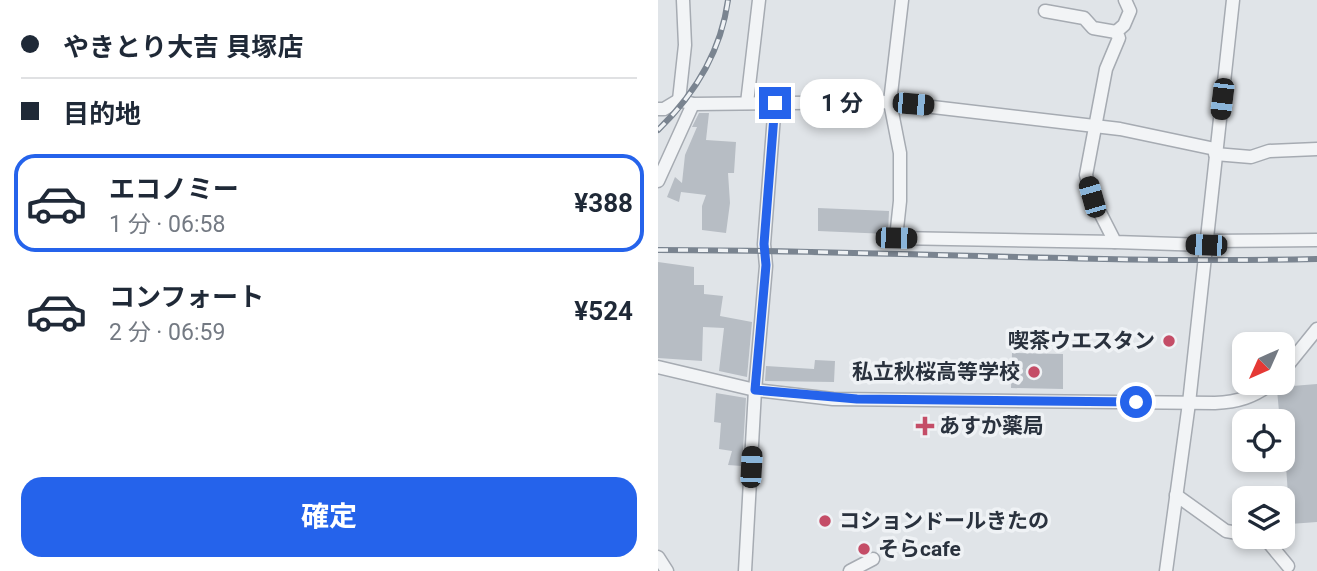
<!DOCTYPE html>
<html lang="ja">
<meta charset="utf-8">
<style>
:root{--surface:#fff;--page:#f2f2f3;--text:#1f2937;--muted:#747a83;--line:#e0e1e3;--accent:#2563eb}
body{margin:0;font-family:Roboto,"Noto Sans JP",sans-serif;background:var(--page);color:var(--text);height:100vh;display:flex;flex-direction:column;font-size:26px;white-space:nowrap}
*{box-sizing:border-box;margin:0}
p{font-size:23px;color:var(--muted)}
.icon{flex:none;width:38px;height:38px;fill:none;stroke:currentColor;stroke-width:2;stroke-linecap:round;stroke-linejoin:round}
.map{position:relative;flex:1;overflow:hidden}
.sheet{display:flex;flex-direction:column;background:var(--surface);width:658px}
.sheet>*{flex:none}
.guide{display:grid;align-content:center;height:154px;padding:0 21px;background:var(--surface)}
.needle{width:46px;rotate:225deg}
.fabs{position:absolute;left:574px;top:332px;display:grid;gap:14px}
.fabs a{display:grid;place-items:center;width:63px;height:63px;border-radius:14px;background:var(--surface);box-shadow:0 4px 10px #0003;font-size:35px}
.end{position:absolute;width:32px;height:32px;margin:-16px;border:9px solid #2563eb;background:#fff;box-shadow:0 0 0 4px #fff}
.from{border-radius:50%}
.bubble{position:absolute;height:49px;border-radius:21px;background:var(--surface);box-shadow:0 4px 10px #0003;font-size:23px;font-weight:700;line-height:49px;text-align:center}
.car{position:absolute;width:21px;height:42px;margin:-21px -10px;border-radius:9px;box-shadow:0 0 5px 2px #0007;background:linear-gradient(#222 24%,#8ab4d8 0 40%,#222 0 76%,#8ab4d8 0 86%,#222 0)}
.guide b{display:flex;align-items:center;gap:24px;height:66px;font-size:26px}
.guide b+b{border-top:2px solid var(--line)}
.guide i{width:18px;height:18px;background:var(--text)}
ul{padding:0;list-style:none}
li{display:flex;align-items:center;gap:21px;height:98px;margin:0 14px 10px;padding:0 7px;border:4px solid transparent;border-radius:21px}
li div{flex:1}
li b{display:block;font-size:26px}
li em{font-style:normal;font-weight:700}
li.on{border-color:var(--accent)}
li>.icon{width:63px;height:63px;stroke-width:1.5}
.cta{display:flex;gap:14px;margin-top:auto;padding:14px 21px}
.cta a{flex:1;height:80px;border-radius:21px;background:var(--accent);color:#fff;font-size:28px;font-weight:700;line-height:80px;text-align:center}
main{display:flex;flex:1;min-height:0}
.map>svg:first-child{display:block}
.building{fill:#b7bdc4}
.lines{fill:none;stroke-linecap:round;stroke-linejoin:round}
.minor-casing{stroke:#a6abb2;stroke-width:15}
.minor{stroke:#f2f4f6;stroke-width:12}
.rail-casing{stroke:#7a8490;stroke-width:6}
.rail{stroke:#eff2f5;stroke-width:3.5;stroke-dasharray:10;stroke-linecap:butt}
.route{stroke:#2563eb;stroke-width:9}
.poi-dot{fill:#c44d67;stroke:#eff2f5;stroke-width:2.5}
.labels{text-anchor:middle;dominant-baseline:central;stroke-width:7;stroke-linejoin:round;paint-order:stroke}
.poi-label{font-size:21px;font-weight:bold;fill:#2a323e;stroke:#eff2f5;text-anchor:start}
</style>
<main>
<section class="sheet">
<div class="guide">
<b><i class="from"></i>やきとり大吉 貝塚店</b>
<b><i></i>目的地</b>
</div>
<ul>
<li class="on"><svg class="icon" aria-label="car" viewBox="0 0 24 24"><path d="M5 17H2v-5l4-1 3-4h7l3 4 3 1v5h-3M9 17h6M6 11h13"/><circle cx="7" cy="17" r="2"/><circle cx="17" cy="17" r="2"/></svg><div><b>エコノミー</b><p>1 分 · 06:58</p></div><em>¥388</em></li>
<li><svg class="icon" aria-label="car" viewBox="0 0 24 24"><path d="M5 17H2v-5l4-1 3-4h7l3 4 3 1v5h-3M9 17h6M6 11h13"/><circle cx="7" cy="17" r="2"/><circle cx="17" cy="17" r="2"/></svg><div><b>コンフォート</b><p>2 分 · 06:59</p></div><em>¥524</em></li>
</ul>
<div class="cta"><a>確定</a></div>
</section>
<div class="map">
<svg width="659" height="571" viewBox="0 0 659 571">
<rect width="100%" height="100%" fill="#e0e4e8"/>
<g class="building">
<polygon points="41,113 51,113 48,140 78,142 76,173 70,173 72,203 68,233 44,230 44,206 48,195 23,192 21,202 9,197 17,177 24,183 27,155 39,127 34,127"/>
<polygon points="160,208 231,211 230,234 160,231"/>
<polygon points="0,262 36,267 36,285 46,285 46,294 65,296 62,316 94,322 89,377 61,371 66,328 45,327 44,361 0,358"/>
<polygon points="354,353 405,354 405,389 353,388"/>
<polygon points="157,360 177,361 176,382 107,381 108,366 156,369"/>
<polygon points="659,384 659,522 632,524 625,422 622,422 619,390 622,387"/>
<polygon points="58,393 88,398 84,466 70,465 74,451 61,449 63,423 56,422"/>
</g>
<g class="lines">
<g class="minor-casing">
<g id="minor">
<polyline points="244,0 232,102 242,153 242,201 238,238 457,242"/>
<polyline points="387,11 426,18 435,28 458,32 461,38 448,69 428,175 434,197 457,242 548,245"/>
<polyline points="458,32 466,25 472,11 467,0"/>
<polyline points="21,100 27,45 25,0"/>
<polyline points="89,103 101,0"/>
<polyline points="0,109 6,109 21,100 35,104 232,102 462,129 557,149"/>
<polyline points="557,154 593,157 611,151 659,149"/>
<polyline points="0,181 35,104"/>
<polyline points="548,241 659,240"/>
<path d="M0 367 97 390 175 399 557 403C580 402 596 397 614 383"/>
<polyline points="625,371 659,329"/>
<polyline points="518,495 568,531 586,534"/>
<polyline points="606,537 630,566"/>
<polyline points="0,557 9,571"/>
<polyline points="87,571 97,390 108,266 106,244 117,103"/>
<polyline points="192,571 215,559"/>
<polyline points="508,571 531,403 575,0"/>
</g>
</g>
<use href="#minor" class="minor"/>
<g class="rail-casing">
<g id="rail">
<path d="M0 130C37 94 63 51 70 0"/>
<path d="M0 250C220 250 439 264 659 259"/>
</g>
</g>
<use href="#rail" class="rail"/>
</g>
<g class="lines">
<polyline class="route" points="117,103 106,244 108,265 97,390 199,399 478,402"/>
</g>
<g class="poi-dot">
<circle cx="511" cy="341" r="7"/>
<circle cx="376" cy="372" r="7"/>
<path d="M263.5 415.5h7v7h7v7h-7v7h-7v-7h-7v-7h7z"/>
<circle cx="167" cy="521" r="7"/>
<circle cx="206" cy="549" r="7"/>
</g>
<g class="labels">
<g class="poi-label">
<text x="497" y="341" text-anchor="end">喫茶ウエスタン</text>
<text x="362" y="372" text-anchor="end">私立秋桜高等学校</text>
<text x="281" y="426">あすか薬局</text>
<text x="181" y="521">コションドールきたの</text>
<text x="220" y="549">そらcafe</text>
</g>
</g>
</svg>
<div class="fabs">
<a><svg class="needle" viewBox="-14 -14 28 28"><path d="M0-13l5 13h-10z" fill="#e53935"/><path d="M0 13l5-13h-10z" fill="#747a83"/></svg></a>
<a><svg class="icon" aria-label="locate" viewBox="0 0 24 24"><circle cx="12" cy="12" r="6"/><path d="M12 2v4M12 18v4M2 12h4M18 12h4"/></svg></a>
<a><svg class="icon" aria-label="layers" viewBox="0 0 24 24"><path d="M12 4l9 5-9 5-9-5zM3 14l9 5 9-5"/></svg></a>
</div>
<i class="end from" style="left:478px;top:402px"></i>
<i class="end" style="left:117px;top:103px"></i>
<div class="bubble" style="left:142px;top:79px;width:84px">1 分</div>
<i class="car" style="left:564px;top:99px;rotate:187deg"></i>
<i class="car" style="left:255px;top:104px;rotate:95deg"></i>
<i class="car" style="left:434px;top:197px;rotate:344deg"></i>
<i class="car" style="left:238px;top:238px;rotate:91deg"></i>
<i class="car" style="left:548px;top:245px;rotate:272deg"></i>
<i class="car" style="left:93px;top:467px;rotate:3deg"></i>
</div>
</main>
